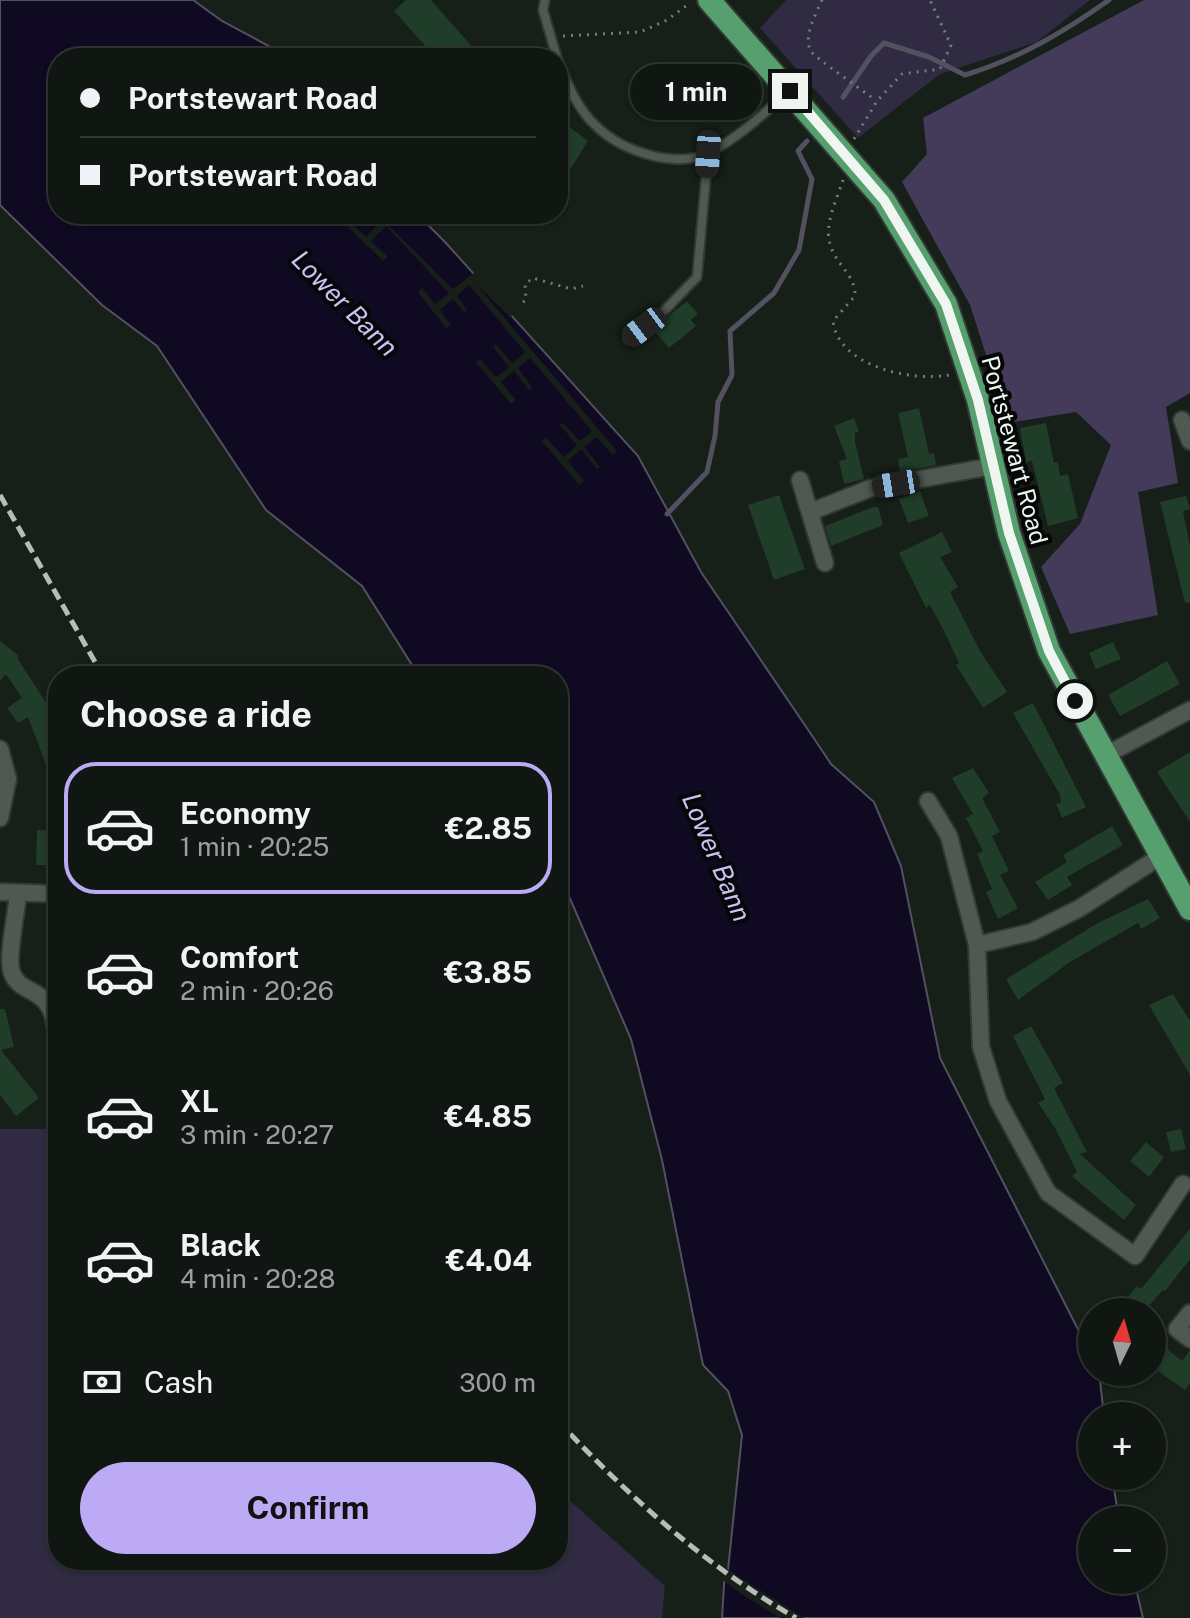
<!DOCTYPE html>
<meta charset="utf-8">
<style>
:root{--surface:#101712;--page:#19201b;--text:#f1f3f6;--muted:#9c9f9f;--line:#303632;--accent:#bcaaf5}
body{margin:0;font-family:"Public Sans",sans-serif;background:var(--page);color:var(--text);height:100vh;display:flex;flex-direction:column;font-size:30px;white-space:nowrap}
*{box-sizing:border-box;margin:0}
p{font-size:26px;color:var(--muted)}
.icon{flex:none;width:44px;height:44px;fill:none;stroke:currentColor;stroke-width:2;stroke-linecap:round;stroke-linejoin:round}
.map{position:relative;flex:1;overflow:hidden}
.drawer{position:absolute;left:48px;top:666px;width:520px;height:904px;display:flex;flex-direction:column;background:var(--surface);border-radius:32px;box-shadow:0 2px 6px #0004,0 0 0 2px var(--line)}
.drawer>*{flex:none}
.guide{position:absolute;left:48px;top:48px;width:520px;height:176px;border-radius:32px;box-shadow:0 2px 6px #0004,0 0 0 2px var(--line);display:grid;align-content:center;height:176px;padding:0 32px;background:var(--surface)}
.needle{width:52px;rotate:5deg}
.fabs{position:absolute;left:1078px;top:1298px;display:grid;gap:16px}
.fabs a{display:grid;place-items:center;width:88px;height:88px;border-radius:50%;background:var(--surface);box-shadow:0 2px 6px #0004,0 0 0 2px var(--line);font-size:40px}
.end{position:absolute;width:36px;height:36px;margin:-18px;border:10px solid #eff5f0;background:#111;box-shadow:0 0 0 4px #111}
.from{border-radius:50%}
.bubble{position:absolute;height:56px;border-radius:28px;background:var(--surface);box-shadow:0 2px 6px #0004,0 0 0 2px var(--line);font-size:26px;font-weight:700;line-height:56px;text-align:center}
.car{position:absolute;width:24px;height:48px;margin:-24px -12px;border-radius:10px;box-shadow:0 0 6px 2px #0007;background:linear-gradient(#222 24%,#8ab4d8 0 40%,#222 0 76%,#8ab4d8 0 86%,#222 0)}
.guide b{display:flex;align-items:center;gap:28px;height:76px;font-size:30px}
.guide b+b{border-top:2px solid var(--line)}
.guide i{width:20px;height:20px;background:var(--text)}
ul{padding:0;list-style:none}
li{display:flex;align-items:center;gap:24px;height:132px;margin:0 16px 12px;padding:0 16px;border:4px solid transparent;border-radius:32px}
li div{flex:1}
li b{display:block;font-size:30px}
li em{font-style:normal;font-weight:700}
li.selected{border-color:var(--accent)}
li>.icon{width:72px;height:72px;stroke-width:1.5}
h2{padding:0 32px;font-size:36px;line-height:96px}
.pay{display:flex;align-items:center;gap:20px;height:88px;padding:0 32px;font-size:30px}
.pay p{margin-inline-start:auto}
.cta{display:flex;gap:16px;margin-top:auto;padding:16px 32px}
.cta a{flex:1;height:92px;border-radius:48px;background:var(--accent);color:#111;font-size:32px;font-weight:700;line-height:92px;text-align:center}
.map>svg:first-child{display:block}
.green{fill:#302a42}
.forest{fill:#433b59}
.water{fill:#100922;stroke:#535060;stroke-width:2}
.pier{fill:#161f18}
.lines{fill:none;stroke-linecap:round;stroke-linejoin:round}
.stream{stroke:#535060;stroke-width:5}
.building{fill:#203d29}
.service-casing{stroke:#323833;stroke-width:12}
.minor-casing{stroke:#323833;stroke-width:20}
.primary-casing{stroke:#323833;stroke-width:26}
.path{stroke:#757d76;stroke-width:3;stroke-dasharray:2 6;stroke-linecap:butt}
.service{stroke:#4f5951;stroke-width:8}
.minor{stroke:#4f5951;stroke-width:16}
.primary{stroke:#55a06e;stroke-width:22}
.rail{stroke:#b6bdb8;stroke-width:5;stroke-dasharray:12 6;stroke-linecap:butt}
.route{stroke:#eff5f0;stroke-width:10}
.labels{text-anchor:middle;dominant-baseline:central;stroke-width:8;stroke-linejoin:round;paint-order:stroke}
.street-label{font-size:24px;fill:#eff5f0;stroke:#050806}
.water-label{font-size:26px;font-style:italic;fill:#ccbff8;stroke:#050806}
</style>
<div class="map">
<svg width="1190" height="1618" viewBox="0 0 1190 1618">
<rect width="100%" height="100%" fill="#161f18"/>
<g class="green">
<polygon points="786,0 1090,0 1037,42 940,74 858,138 760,28"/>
<polygon points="0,1129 58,1129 58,1560 558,1560 558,1490 665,1586 662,1618 0,1618"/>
</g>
<polygon class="forest" points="1144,0 1190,0 1190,393 1166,407 1178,483 1138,492 1158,615 1070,634 1041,567 1080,524 1111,445 1076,412 1008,423 970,305 902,182 927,154 923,118"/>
<polygon class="water" points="0,0 193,0 222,21 278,51 282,58 58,58 58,214 417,214 445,242 638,456 701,572 815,740 831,764 874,802 901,866 940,1058 1092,1357 1092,1372 1099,1372 1104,1416 1092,1416 1092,1476 1112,1476 1119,1520 1092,1520 1092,1580 1134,1580 1143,1618 722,1618 725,1570 728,1570 742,1435 728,1391 703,1365 662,1160 631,1039 558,871 558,676 419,676 362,586 266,510 157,346 102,305 0,205"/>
<g class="pier">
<polygon points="372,214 377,214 453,289 475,272 515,313 510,317 476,284 617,451 613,455 596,437 584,447 600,467 597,469 581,449 568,461 584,481 579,485 542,441 546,437 564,457 577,445 560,425 563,423 580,441 592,431 530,358 518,368 532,387 529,390 514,371 501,382 516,400 511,404 476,362 480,359 496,377 509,367 493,347 496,344 512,363 525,352 469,285 457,296 467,310 464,312 453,299 440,310 451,325 446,328 418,292 422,288 435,304 449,293 386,226 371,241 388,257 383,261 345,224 349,220 366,237 380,222"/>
<polygon points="723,1566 750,1584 804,1618 780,1618 743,1595 721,1579"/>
</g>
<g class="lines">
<g class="stream">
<path d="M843 97 871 56 884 43 929 57 965 75C1018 59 1064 32 1109 0"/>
<polyline points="667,514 707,472 715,436 718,402 732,375 730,331 774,293 799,250 812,179 798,151 807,141"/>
</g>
</g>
<g class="building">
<polygon points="406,0 431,0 482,58 419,58 429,50 394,11"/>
<polygon points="564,123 588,141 570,170 558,160 558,128"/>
<polygon points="687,301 698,314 691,320 696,326 669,348 653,329"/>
<polygon points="919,408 929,454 934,453 936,465 900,472 898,459 908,457 898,413"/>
<polygon points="854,418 859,432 855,433 855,442 864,479 844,484 839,461 847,459 834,426"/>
<polygon points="1046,423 1054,463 1058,462 1060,476 1068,474 1078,518 1048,526 1032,461 1026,462 1020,428"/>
<polygon points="920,491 929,516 908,523 899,499"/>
<polygon points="779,495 805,569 774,580 748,505"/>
<polygon points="1186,496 1190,509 1183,511 1190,547 1190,602 1185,603 1160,502"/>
<polygon points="873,507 878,507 883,525 831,546 825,526"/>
<polygon points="942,532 952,552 940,557 958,587 950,592 980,651 1007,692 983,708 956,665 959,663 945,633 930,605 926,608 899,553"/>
<polygon points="0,641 19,656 17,658 47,704 45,705 58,738 58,766 48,770 28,717 18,723 7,708 22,698 6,674 0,681"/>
<polygon points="1113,642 1121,659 1096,669 1089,653"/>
<polygon points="1167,661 1180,684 1120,716 1108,695"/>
<polygon points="1033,703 1086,807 1062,818 1056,804 1061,802 1060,795 1013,713"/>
<polygon points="1190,752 1190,822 1157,772"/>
<polygon points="973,768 989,793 982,798 1000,832 992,836 1009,871 1000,875 1018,908 998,919 986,892 992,889 977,854 983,851 966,818 973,814 952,778"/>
<polygon points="1112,826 1123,845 1067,877 1072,885 1048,900 1035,882 1067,862 1063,855"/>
<polygon points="37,830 58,831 58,865 36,865"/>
<polygon points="1148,899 1160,918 1141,929 1138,923 1070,962 1018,1000 1006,979 1098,923"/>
<polygon points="1173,994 1190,1021 1190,1075 1149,1005"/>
<polygon points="0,1009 5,1009 14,1047 1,1050 39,1098 16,1116 0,1095"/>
<polygon points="1031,1026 1063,1083 1054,1088 1087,1152 1080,1154 1136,1205 1124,1220 1072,1176 1077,1172 1055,1128 1038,1103 1045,1099 1013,1036"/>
<polygon points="1181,1129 1186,1149 1171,1152 1166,1132"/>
<polygon points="1146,1142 1164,1157 1149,1177 1130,1161"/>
<polygon points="1190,1229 1190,1259 1165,1291 1163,1290 1145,1310 1128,1297 1137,1286 1141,1289"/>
<polygon points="1166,1348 1182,1361 1190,1350 1190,1383 1185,1390 1152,1367"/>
</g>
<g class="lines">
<g class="service-casing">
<g id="service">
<polyline points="545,0 543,10 557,58"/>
<path d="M558 61C567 83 577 108 595 125 621 151 676 170 710 152 740 137 764 113 789 91"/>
<polyline points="628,339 659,316 697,277 708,154"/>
</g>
</g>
<g class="minor-casing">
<g id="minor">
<polyline points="1182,420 1190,441"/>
<polyline points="800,480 825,563"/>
<polyline points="810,512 871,488 993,466"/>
<polyline points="0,749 8,779 0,818"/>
<polyline points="1104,756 1190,710"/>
<polyline points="928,801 949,836 977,945 981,1047 998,1101 1048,1193 1135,1256 1183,1184"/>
<polyline points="0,892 58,894"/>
<path d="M18 893C17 912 6 958 12 973 18 989 34 989 44 1000 56 1012 56 1032 58 1048"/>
<polyline points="977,945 1032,932 1080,908 1161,856"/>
<polyline points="1190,1313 1177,1329 1190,1339"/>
</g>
</g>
<g class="primary-casing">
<polyline id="primary" points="709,0 884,200 946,304 978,400 1009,533 1049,651 1190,909"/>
</g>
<g class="path">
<path d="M822 0C816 14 804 34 810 50 813 57 866 92 876 101"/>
<polyline points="563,36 640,32 667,20 690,3"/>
<polyline points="854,139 877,101 902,74 940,69 951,45 930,0"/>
<path d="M843 180C837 199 824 224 830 244 835 264 856 275 855 296L833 321C838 366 911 382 949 375"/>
<polyline points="523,302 526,300 525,284 533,278 571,289 583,286"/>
</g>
<use href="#service" class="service"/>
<use href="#minor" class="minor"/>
<use href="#primary" class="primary"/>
<g class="rail">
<polyline points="0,495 103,676"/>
<path d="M558 1421C628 1496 707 1567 796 1618"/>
</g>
</g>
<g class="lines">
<polyline class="route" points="790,91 884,200 946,304 978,400 1009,533 1049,651 1075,701"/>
</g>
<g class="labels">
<g class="street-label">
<text transform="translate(1015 450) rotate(75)">Portstewart Road</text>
</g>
<g class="water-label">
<text transform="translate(345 303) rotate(45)">Lower Bann</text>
<text transform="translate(717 857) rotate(67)">Lower Bann</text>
</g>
</g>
</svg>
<div class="fabs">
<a><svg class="needle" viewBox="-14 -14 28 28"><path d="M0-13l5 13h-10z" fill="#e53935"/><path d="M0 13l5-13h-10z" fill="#9c9f9f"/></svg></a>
<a>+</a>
<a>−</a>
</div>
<i class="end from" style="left:1075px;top:701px"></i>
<i class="end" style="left:790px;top:91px"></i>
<div class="bubble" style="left:630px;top:64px;width:132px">1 min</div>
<i class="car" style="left:708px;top:154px;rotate:184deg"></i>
<i class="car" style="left:644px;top:327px;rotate:233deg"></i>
<i class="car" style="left:896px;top:484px;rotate:261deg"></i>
<div class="guide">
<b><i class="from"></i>Portstewart Road</b>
<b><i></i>Portstewart Road</b>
</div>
<section class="drawer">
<h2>Choose a ride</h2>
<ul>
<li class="selected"><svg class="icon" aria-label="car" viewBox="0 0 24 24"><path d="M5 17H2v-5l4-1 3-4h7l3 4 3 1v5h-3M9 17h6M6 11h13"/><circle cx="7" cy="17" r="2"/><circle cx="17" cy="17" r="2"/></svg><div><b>Economy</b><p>1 min · 20:25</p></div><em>€2.85</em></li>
<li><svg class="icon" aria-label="car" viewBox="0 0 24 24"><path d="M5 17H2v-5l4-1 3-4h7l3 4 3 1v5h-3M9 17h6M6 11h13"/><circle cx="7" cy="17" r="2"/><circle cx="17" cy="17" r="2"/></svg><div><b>Comfort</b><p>2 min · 20:26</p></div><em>€3.85</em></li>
<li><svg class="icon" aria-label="car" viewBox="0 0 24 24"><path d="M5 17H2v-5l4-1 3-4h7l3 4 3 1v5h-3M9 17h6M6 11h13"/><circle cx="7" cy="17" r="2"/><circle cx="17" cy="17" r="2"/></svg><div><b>XL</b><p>3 min · 20:27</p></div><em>€4.85</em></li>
<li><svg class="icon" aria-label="car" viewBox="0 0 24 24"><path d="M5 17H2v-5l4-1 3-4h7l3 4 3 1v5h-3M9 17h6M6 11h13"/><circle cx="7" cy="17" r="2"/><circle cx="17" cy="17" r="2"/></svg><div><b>Black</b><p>4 min · 20:28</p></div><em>€4.04</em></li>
</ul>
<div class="pay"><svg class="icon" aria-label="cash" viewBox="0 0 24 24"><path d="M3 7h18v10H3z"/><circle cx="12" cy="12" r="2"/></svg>Cash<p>300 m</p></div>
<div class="cta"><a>Confirm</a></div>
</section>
</div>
